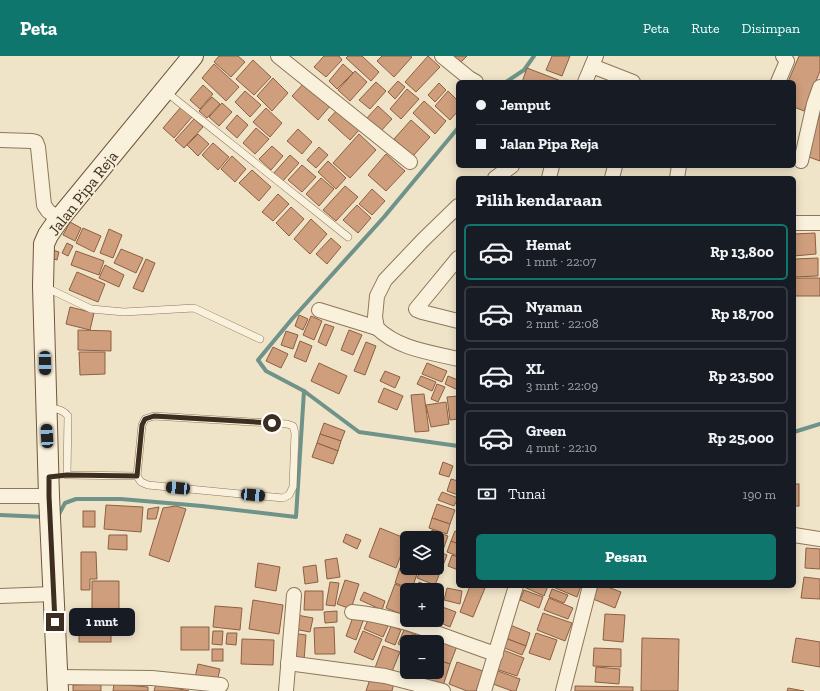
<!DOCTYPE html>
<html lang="id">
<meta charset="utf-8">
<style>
:root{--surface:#171b24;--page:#20242c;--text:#f1f3f6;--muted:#9ea1a6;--line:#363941;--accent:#0f766e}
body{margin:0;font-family:"Zilla Slab",serif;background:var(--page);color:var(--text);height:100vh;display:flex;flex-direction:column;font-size:15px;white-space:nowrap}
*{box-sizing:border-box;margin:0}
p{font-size:13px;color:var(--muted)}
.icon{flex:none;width:22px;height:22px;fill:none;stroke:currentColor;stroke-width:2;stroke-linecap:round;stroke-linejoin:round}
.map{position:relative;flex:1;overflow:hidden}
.drawer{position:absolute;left:456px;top:120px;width:340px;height:412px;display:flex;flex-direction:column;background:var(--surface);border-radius:6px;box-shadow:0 2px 10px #0003}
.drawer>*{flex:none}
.hud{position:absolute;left:456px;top:24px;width:340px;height:88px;border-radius:6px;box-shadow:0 2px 10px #0003;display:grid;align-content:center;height:88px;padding:0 20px;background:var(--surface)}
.controls{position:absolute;left:400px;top:475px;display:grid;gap:8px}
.controls a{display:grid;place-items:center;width:44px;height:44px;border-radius:6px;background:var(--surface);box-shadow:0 2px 10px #0003;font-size:20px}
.end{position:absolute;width:18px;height:18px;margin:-9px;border:5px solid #3d2e20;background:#fff;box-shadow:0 0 0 2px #fff}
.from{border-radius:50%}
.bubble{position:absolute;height:28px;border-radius:6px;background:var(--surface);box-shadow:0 2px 10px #0003;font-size:13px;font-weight:700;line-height:28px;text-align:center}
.car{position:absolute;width:12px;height:24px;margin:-12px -6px;border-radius:5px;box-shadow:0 0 3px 1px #0007;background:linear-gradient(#222 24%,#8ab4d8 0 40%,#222 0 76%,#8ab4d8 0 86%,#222 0)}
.hud b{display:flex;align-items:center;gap:14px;height:38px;font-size:15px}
.hud b+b{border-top:1px solid var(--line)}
.hud i{width:10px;height:10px;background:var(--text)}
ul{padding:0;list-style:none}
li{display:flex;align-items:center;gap:12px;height:56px;margin:0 8px 6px;padding:0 12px;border:2px solid var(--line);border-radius:6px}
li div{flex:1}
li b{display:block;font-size:15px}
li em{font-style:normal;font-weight:700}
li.on{border-color:var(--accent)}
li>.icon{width:36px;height:36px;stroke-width:1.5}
h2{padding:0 20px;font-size:18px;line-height:48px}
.pay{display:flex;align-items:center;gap:10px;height:44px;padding:0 20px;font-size:15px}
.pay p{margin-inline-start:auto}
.primary-button{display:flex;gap:8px;margin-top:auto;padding:8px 20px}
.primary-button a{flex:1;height:46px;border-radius:6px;background:var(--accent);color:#fff;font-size:16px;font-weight:700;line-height:46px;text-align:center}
header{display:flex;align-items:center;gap:24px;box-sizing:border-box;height:56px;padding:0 20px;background:var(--accent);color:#fff}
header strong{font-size:19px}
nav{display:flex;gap:22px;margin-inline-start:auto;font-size:14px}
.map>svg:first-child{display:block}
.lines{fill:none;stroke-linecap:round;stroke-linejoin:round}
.stream{stroke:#6f938a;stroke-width:4}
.building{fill:#cf9f7d;stroke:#8d5f41}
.lane-casing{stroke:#8d765c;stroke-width:8}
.street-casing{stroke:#8d765c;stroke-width:16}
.secondary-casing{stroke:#6f573f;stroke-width:22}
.lane{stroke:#faf1dc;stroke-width:7}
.street{stroke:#faf1dc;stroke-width:14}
.secondary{stroke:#faf1dc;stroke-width:20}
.route{stroke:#3d2e20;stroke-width:5}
.labels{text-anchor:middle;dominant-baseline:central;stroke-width:3.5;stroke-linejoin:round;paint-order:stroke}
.street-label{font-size:16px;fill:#3d2e20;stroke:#f7eed8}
</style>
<header>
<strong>Peta</strong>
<nav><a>Peta</a><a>Rute</a><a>Disimpan</a></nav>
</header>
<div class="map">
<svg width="820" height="635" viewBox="0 0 820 635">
<rect width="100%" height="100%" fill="#f0e4c8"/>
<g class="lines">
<g class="stream">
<polyline points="506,26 524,14 534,0"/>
<polyline points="458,72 384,161 292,263 258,304 266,315 304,335 359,376 458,390"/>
<polyline points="794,376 820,368"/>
<polyline points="0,459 45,461"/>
<polyline points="56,460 58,460 65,447 76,443 121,443 202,450 296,461 304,335"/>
</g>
</g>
<g class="building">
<polygon points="219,0 238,0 245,6 231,21 214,6"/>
<polygon points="324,0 339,0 342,4 326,21 314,11"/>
<polygon points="348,0 362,0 379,16 371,25 346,2"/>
<polygon points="382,0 410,0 412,1 394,21 377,5"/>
<polygon points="428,0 440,11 416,36 405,26"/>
<polygon points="452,0 467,0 460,7"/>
<polygon points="552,0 570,0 562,20 546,14"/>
<polygon points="799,0 820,0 820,15 804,55 794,51 794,26 788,26"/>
<polygon points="253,4 271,21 254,39 236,23"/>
<polygon points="214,8 239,31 226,45 202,22"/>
<polygon points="343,8 353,17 337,33 329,25"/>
<polygon points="527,12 561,25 560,26 522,26"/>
<polygon points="355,15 367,26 350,45 338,34"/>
<polygon points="273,22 288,37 272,55 257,40"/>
<polygon points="398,25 405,31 395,43 388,36"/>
<polygon points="305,26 331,49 318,64 292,40"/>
<polygon points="376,26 386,35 370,53 359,44"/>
<polygon points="439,27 446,34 435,46 428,39"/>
<polygon points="203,29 213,38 200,53 190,44"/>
<polygon points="407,33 419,43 401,63 390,53"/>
<polygon points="245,35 261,49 250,61 235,46"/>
<polygon points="448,35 458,45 458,55 450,64 435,50"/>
<polygon points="212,41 220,48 207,62 199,55"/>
<polygon points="424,45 446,65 435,78 413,57"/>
<polygon points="222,47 232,56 219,70 209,61"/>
<polygon points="378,50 392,63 379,77 365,64"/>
<polygon points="181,51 192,61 174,82 163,72"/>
<polygon points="266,52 282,67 270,81 253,66"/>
<polygon points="339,52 361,72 350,84 328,64"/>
<polygon points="820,57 820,105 806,100"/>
<polygon points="237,59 248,69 237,82 226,72"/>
<polygon points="194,63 203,71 184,92 175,84"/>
<polygon points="411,64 430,81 413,100 394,83"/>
<polygon points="256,72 269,83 255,98 243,87"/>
<polygon points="298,73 312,86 302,98 287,85"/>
<polygon points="198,78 209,88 198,100 187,89"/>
<polygon points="359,78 376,94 350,122 333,107"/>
<polygon points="213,87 229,101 218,114 202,99"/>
<polygon points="272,90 283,100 271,114 259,103"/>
<polygon points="319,91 328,99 316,112 307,104"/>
<polygon points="386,98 405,115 386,135 368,119"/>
<polygon points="290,99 299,107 282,126 273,118"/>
<polygon points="232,100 246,113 235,126 221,113"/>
<polygon points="328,105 346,122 336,133 318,116"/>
<polygon points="302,109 316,121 302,136 288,124"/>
<polygon points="252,114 271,131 259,145 239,127"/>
<polygon points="321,122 334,133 319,150 306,138"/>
<polygon points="345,130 358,141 336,165 323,154"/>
<polygon points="372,133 385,145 372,159 359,148"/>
<polygon points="278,138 289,148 273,165 262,156"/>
<polygon points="357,149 371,162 358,177 343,164"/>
<polygon points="291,151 304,163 289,180 276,167"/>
<polygon points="311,163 327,178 310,198 294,183"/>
<polygon points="70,166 81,172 75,185 63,179"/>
<polygon points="83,172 101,180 94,196 76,187"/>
<polygon points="109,173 122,179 113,202 100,197"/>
<polygon points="815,177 816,198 794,200 794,178"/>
<polygon points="331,182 341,191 327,208 316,198"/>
<polygon points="67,187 73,190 68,200 62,197"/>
<polygon points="50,193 59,196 57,204 48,201"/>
<polygon points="121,193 143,202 136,217 114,207"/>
<polygon points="76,195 104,205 99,219 71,209"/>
<polygon points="818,202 818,220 794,221 794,203"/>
<polygon points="146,203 155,207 143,236 133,232"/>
<polygon points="105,209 124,219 119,231 99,222"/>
<polygon points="77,216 105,228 98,246 69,234"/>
<rect x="794" y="222" width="26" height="18"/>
<polygon points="70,251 94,257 90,274 66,268"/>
<polygon points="299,259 308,263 303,274 295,270"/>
<polygon points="311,260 322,265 314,284 303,279"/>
<polygon points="325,268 334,271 326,290 318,286"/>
<polygon points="78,274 111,275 111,295 78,294"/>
<polygon points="349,274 362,279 353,299 341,294"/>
<polygon points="286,275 298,279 293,293 281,289"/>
<polygon points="300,285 312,290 306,306 294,301"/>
<polygon points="366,286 376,290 365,319 354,315"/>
<polygon points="273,291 288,298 281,312 266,305"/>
<polygon points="79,296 105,296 105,318 80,319"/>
<polygon points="319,307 347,320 339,338 311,325"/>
<polygon points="427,307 447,315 442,326 422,318"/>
<polygon points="385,315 400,321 395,332 380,325"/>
<polygon points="421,320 436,326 432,335 417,328"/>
<polygon points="448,320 458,324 458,334 445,328"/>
<polygon points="437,328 445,331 438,346 431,343"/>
<polygon points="384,332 403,340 397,354 378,346"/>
<polygon points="424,338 429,375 415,376 411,339"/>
<polygon points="458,340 458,363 450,364 447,341"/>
<polygon points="446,346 449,368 431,371 426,349"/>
<polygon points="324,367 345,375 341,385 320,378"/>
<polygon points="320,378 341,385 338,395 317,387"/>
<polygon points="317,387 338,395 333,408 312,401"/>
<polygon points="443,406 453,410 449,421 439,418"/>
<polygon points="451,423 458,425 458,439 447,435"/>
<rect x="794" y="428" width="5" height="22"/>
<polygon points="442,436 458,442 454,450 438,444"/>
<polygon points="437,448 455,454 450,468 432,462"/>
<polygon points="106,449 143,451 141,476 104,473"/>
<polygon points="176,450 186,453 169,506 149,499 163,452"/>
<polygon points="159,451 156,463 147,463 148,453"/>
<rect x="83" y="455" width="12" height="16"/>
<polygon points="432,462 450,468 447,478 429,472"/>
<polygon points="380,472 407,483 396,512 369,501"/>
<polygon points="432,474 448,480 443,494 437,492 437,482 429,482"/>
<polygon points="455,475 458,476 458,488 451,485"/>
<polygon points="346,478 361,484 357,493 343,486"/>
<polygon points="109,479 127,479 127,494 108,493"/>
<polygon points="451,485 458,488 458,500 447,496"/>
<polygon points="806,492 820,493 820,513 805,512"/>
<polygon points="437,495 447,499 442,512 437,510"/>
<polygon points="81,496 96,496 97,523 90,523 90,534 81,534"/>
<polygon points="452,499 458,501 458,514 448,510"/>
<polygon points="337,502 340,521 327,523 325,504"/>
<polygon points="258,507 280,511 276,535 255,531"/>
<polygon points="316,509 318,526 305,528 303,511"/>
<polygon points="400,512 417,518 412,533 395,527"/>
<polygon points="422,512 436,512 441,514 435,529 417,522"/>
<polygon points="804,521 820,523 820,543 801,542"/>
<polygon points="345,524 359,528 351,553 337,548"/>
<polygon points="92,525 119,525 119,563 79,563 80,554 92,554"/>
<polygon points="330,526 339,527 335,550 326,549"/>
<polygon points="419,526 437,533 437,534 416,534"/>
<polygon points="395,528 410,534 407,534 407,551 404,559 386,552"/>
<polygon points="470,530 481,530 485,532 473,561 460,556"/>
<polygon points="524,530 548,530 544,540 524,531"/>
<polygon points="554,530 581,530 577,541 553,531"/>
<polygon points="598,530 605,530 621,536 615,552 593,543"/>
<polygon points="447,532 462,535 460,548 444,544"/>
<polygon points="552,533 568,539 564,547 549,541"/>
<polygon points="524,534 543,541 539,552 520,544"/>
<polygon points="305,535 323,535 323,554 304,554"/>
<polygon points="364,536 385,545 382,554 360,544"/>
<polygon points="549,542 573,552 568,563 544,554"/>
<polygon points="253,544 283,549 279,578 249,573"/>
<polygon points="437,549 456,556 450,571 434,564 437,564"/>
<polygon points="215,550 242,552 240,574 213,571"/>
<polygon points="337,555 337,566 325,567 324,556"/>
<polygon points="543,557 572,567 565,585 537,574"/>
<polygon points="605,558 625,559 623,586 603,584"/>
<polygon points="297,559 313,562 310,576 294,573"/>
<polygon points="353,561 363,565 356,584 346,580"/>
<polygon points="369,562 388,570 383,581 364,573"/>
<rect x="79" y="563" width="32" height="23"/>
<polygon points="510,569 530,577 526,590 505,582"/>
<polygon points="391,570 401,574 395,589 385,585"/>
<rect x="181" y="571" width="28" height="23"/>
<polygon points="334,571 335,598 315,598 314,572"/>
<polygon points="404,574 413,577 409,586 407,586 407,592 398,588"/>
<polygon points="213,575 223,575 222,589 212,588"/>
<polygon points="363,575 382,583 373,604 354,596"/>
<polygon points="227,577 237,577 236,589 226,588"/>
<polygon points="292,577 306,579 304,604 290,602"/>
<polygon points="536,577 557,584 550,604 529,597"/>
<polygon points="414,578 430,584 430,586 411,586"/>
<polygon points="505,582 526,590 522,599 502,591"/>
<polygon points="642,582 679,583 678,635 641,635"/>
<polygon points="796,582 820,586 820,611 792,606"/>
<polygon points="242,583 274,584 273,609 241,608"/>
<polygon points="438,583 457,590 450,608 437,604"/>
<polygon points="383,590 400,596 391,618 375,612"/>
<polygon points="594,592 621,593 621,611 593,610"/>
<rect x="212" y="593" width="11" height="12"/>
<polygon points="503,594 524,602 517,620 496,613"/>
<polygon points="437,604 450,608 443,630 424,624 427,616 437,616"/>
<polygon points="457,606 483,615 476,635 467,635 449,628"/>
<polygon points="198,608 220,613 217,626 195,622"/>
<polygon points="596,611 620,613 619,628 595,626"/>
<polygon points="498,615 520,623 516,635 512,635 493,628"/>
<polygon points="371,620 394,626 392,635 366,635"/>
<polygon points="101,628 101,635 73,635 73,629"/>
<polygon points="114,628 148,631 148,635 113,635"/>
<polygon points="156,628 189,635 154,635"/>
<polygon points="575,630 633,631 633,635 575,635"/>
<polygon points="788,632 804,635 787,635"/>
</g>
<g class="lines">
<g class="lane-casing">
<g id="lane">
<polyline points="165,35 348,181"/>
<polyline points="45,231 91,253 124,256 194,252 260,283"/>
<path d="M47 353C55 352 63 353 68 360L67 419 137 420 141 426 148 429 283 442 289 439 293 431 295 377 293 370 287 368 154 360 145 363 142 369 137 420"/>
</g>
</g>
<g class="street-casing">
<g id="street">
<polyline points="278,0 410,106"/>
<polyline points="442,0 469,22 476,26"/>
<polyline points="592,10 633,26"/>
<polyline points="585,26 596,0"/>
<polyline points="778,26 787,5 783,0"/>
<polyline points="0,84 32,85 36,86 38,91 44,149 48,155 59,163"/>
<polyline points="801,105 814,48 820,31"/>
<polyline points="495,122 512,110"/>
<polyline points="549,122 552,110"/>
<polyline points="612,122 615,110"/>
<polyline points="677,122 679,110"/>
<path d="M458 150 423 184 385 224 377 240 375 261 377 272C399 293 429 296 458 303"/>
<polyline points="794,167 820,167"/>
<polyline points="458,202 416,253 417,254 422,256 458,265"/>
<polyline points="319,254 377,272"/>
<polyline points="0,440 49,440"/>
<polyline points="794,479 820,483"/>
<polyline points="0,540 53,538"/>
<path d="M352 556C401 560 449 583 496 598"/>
<polyline points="288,607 385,620 443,635"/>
<polyline points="57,621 152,622 221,629"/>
<polyline points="286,635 294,539"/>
<polyline points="484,635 516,530"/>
<polyline points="563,635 590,530"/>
</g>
</g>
<g class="secondary-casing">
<polyline id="secondary" points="58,635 49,440 43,230 44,188 48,179 59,163 193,0"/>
</g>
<use href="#lane" class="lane"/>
<use href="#street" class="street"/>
<use href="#secondary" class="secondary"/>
</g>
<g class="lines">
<polyline class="route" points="55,566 49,440 49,421 67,419 137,420 142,369 145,363 154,360 272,367"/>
</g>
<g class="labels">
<g class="street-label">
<text transform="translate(83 137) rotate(-52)">Jalan Pipa Reja</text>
</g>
</g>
</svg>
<div class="controls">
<a><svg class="icon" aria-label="layers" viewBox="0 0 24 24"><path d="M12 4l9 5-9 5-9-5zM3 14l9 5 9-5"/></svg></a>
<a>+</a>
<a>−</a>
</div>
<i class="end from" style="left:272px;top:367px"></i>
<i class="end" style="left:55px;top:566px"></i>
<div class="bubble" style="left:69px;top:552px;width:66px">1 mnt</div>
<i class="car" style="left:45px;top:307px;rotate:179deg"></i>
<i class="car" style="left:47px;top:380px;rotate:357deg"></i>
<i class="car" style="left:178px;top:432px;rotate:275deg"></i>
<i class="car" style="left:253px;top:439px;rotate:95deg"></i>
<div class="hud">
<b><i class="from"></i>Jemput</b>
<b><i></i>Jalan Pipa Reja</b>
</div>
<section class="drawer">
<h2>Pilih kendaraan</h2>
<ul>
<li class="on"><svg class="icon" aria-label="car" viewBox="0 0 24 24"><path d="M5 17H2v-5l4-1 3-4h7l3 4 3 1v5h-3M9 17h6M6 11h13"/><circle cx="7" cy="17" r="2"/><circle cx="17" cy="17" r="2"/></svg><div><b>Hemat</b><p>1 mnt · 22:07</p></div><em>Rp 13,800</em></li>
<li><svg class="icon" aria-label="car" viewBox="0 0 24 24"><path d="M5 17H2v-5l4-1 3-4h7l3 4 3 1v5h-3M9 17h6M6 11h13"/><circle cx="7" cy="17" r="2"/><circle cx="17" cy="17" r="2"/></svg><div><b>Nyaman</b><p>2 mnt · 22:08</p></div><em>Rp 18,700</em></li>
<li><svg class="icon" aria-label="car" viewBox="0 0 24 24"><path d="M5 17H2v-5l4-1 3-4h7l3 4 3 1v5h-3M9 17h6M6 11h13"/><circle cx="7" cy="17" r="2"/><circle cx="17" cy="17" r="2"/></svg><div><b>XL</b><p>3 mnt · 22:09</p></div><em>Rp 23,500</em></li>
<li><svg class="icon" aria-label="car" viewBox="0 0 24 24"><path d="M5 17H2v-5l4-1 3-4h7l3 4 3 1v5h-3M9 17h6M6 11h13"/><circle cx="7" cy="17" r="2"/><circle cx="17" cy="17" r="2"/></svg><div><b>Green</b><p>4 mnt · 22:10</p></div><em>Rp 25,000</em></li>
</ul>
<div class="pay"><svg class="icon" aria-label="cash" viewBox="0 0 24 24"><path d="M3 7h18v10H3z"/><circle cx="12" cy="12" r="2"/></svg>Tunai<p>190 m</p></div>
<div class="primary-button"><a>Pesan</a></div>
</section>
</div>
